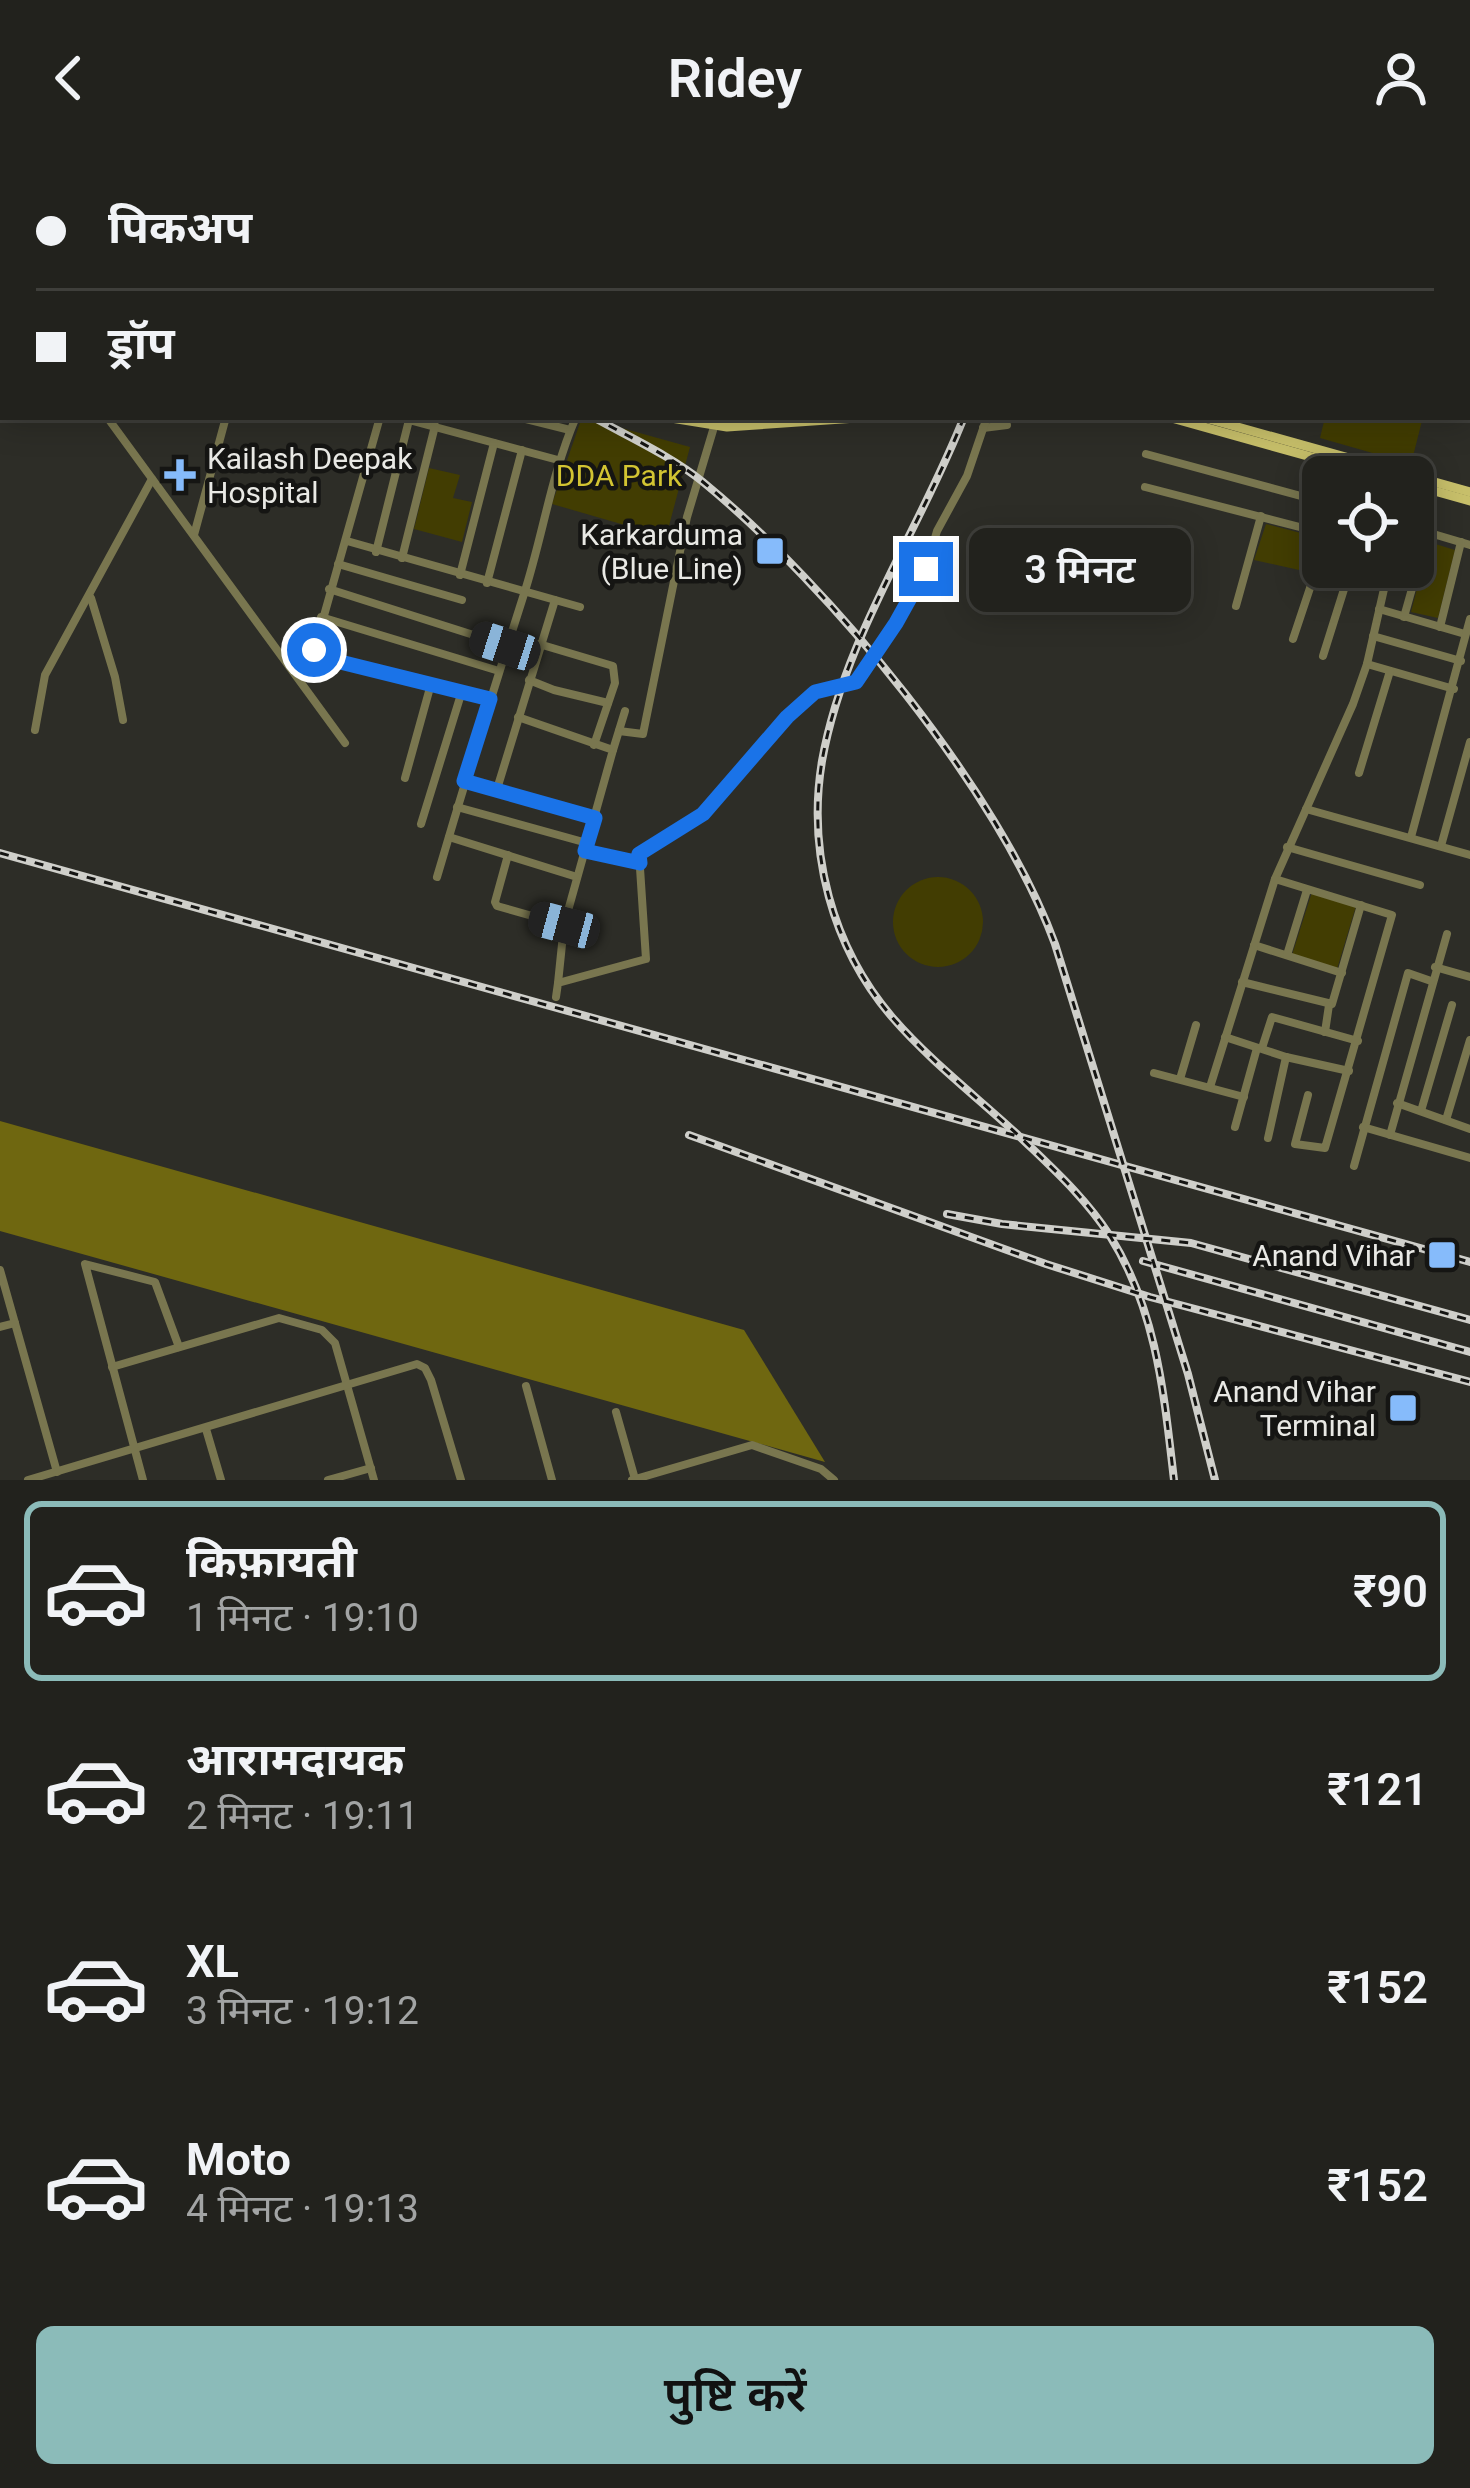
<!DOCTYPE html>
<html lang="hi">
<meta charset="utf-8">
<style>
:root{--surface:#22221d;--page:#2a2a26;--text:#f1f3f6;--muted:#a2a4a4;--line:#3f3f3b;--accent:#8bbbb9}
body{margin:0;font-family:Roboto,"Noto Sans Devanagari",sans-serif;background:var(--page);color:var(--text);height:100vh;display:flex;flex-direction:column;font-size:45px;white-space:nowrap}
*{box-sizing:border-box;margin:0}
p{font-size:39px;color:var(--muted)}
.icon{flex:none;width:66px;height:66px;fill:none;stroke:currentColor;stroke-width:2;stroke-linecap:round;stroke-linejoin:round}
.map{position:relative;height:1324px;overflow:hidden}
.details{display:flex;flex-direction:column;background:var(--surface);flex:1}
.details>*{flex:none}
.banner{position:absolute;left:0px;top:0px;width:1470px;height:264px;box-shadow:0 6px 30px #0003,0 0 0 3px var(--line);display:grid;align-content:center;height:264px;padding:0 36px;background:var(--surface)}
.fabs{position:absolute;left:1302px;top:300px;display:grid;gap:24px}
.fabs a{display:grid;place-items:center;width:132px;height:132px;border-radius:18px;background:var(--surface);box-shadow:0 6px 30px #0003,0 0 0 3px var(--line);font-size:60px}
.end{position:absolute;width:54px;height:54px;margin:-27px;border:15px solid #1a73e8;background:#fff;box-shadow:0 0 0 6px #fff}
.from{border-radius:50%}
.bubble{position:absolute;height:84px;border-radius:18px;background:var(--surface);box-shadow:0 6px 30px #0003,0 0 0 3px var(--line);font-size:39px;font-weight:600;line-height:84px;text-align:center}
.car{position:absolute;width:36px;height:72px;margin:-36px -18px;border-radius:15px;box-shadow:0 0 9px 3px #0007;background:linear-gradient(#222 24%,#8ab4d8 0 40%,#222 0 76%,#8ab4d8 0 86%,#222 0)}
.banner b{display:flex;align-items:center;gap:42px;height:114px;font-size:45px}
.banner b+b{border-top:3px solid var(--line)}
.banner i{width:30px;height:30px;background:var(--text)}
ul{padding:21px 0 0;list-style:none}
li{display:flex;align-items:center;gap:36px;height:180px;margin:0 24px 18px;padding:0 12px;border:6px solid transparent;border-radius:18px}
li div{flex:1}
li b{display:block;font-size:45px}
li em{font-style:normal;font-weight:600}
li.active{border-color:var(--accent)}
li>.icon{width:108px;height:108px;stroke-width:1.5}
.cta{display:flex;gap:24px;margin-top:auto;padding:24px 36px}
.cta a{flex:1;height:138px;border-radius:18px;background:var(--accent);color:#111;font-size:48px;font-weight:600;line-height:138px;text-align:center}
header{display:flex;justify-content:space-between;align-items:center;height:156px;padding:0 36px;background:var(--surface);font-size:54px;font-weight:600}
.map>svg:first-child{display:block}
.green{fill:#423d02}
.forest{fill:#6f6710}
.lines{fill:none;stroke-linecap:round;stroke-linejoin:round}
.canal{stroke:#6b6408;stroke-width:8}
.minor{stroke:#79764f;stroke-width:8}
.major{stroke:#c7bf6a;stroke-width:9}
.rail-casing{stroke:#cfcfca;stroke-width:8}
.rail{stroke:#151513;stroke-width:3;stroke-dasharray:9;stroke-linecap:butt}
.route{stroke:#1a73e8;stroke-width:15}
.poi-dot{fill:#86bbfb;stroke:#151513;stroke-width:4.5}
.labels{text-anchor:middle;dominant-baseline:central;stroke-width:9;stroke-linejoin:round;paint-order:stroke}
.poi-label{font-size:30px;fill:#e9e9e5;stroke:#151513;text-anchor:end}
.park-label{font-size:30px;fill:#d2c432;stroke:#151513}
</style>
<header><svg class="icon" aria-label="back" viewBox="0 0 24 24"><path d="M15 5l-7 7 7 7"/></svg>Ridey<svg class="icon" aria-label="person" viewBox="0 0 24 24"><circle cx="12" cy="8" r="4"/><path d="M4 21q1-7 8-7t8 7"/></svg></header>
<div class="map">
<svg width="1470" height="1324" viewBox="0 0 1470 1324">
<rect width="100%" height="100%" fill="#2d2d27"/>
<g class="green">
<polygon points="582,261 690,291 666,381 552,348"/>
<polygon points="1325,261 1423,261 1411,308 1320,282"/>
<polygon points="429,312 460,319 453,342 472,346 462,386 414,373"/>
<polygon points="1266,368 1320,382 1308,416 1254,404"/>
<polygon points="1429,386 1455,394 1438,462 1411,456"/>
<circle cx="938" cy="766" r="45"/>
<polygon points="1312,736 1356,750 1337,813 1292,799"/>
</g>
<polygon class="forest" points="0,965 744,1174 825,1306 0,1075"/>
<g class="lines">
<g class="canal">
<polyline points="36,3 37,0"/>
<polyline points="0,105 3,96"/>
</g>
<g class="minor">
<polyline points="350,0 359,3"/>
<polyline points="489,0 499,3"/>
<polyline points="743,0 744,3"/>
<polyline points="1293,0 1295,3"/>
<polyline points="263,3 264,0"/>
<polyline points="311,3 313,0"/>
<polyline points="367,3 368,0"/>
<polyline points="560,3 560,0"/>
<polyline points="568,3 569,0"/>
<polyline points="785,3 800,0"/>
<polyline points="875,3 881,0"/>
<polyline points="976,3 978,0"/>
<polyline points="1028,3 1028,0"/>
<polyline points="1039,3 1040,0"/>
<polyline points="1083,3 1084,0"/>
<polyline points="1112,3 1113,0"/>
<polyline points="1400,3 1401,0"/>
<polyline points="1427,3 1427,0"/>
<polyline points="1467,26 1470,27"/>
<polyline points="1467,135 1470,125"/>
<polyline points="107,261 345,587"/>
<polyline points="380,261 314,495 321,501 490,543"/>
<polyline points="518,261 570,274"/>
<polyline points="1469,261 1470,255"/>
<polyline points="983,272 1007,269"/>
<polyline points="1146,298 1323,346"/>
<polyline points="1145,331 1323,377"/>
<polyline points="1413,372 1470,389"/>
<polyline points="194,379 226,261"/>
<polyline points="347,385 580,451"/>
<polyline points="376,396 409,264 558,304"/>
<polyline points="402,402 435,270"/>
<polyline points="338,408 462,444"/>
<polyline points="460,419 494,287"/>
<polyline points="487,427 522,294"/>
<polyline points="329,433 505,489"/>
<polyline points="91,442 115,521 123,564"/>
<polyline points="1236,450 1261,360"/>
<polyline points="1379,453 1465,478"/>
<polyline points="321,461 499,515"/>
<polyline points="1404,461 1428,376"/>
<polyline points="1440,471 1461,386"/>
<polyline points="1373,480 1461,505"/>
<polyline points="1293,483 1323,393"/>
<polyline points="539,488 613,510 615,527 594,589"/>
<polyline points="1323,500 1351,411"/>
<polyline points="1367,508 1454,533"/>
<polyline points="529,524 554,534 608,547"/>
<polyline points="518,561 613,594 564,769 558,827"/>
<polyline points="35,574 45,519 152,323"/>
<polyline points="619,575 643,578 687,361 717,261"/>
<polyline points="613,594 625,555"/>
<polyline points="1359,617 1390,515"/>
<polyline points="405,622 431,528"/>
<polyline points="464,625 595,662"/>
<polyline points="497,633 555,444"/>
<polyline points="457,651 587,687"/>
<polyline points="1306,653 1470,699"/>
<polyline points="421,668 462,535"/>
<polyline points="449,681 577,721"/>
<polyline points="1411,681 1470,463"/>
<polyline points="1441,690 1470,586"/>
<polyline points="1287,691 1420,729"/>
<polyline points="585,695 640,707"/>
<polyline points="508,699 495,746 497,750 564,769"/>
<path d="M437 721C465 626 494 532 524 438 543 379 551 319 576 261"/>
<polyline points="1275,723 1353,548 1367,508 1389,411"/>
<polyline points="1254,789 1342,817"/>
<polyline points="1287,799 1307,734"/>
<polyline points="1435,811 1470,821"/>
<polyline points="1242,826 1332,848 1361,749"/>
<polyline points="556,841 558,827 646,803 639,697 703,658 787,561 815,535 856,526 926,413 937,375 967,320 987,261"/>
<polyline points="1325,876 1329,849"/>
<polyline points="1225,881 1286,901 1349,915"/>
<polyline points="1262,892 1272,861 1358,885"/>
<polyline points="1154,917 1244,941"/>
<polyline points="1180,923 1196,869"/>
<polyline points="1210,931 1275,723 1392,759 1325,992 1295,988 1308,939"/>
<polyline points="1397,947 1470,973"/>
<polyline points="1421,955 1452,849"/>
<polyline points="1446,964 1470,884"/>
<polyline points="1235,971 1257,892"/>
<polyline points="1363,971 1470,1002"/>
<polyline points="1390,979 1447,778"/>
<polyline points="1268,982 1286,901"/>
<polyline points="1354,1010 1408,817 1431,825"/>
<polyline points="0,1114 57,1316"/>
<polyline points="0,1171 15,1167"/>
<polyline points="112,1211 279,1162 322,1174 335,1187 374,1324"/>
<polyline points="526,1230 552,1324"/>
<polyline points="616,1256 635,1323"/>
<polyline points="206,1273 221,1324"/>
<polyline points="28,1324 417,1208 425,1212 431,1224 461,1324"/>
<polyline points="143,1324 85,1108 155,1126 179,1191"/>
<polyline points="328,1324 371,1312"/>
<polyline points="632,1324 752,1289 821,1313 834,1324"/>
</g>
<g class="major">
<polyline points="0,66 3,67"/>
<polyline points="0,86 3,87"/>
<polyline points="665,261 727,271 871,261"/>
<polyline points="726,261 747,261"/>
<polyline points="1168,261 1383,321"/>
<polyline points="1202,261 1470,336"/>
<polyline points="1413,329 1470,345"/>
</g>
<g class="rail-casing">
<g id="rail">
<polyline points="1038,3 1039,0"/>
<polyline points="0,77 3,78"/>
<path d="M593 261C629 281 671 300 703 326 830 430 999 634 1055 788L1188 1218 1215 1324"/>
<path d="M964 261C919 376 844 481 822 605 807 696 832 791 892 861 929 904 977 941 1018 979 1051 1011 1085 1041 1110 1080 1157 1155 1164 1239 1174 1324"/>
<polyline points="0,697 1470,1106"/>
<polyline points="689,979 1046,1108 1150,1141 1470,1226"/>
<polyline points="947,1058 1002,1068 1191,1087 1470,1164"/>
<polyline points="1143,1105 1470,1196"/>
</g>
</g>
<use href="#rail" class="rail"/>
</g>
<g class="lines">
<polyline class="route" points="314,494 320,501 490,543 464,625 595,662 585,695 640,707 639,698 703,658 787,561 815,536 856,526 896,467 926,413"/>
</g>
<g class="poi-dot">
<path d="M174 301h12v12h12v12h-12v12h-12v-12h-12v-12h12z"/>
<rect x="755" y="380" width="30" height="30" rx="6"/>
<rect x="1427" y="1084" width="30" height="30" rx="6"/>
<rect x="1388" y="1237" width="30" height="30" rx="6"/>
</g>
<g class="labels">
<g class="poi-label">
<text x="207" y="302" text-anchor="start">Kailash Deepak<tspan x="207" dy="34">Hospital</tspan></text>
<text x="743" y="378">Karkarduma<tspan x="743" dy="34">(Blue Line)</tspan></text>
<text x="1415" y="1099">Anand Vihar</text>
<text x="1376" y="1235">Anand Vihar<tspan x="1376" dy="34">Terminal</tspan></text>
</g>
<g class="park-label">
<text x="619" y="319">DDA Park</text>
</g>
</g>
</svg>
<div class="fabs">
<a><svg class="icon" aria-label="locate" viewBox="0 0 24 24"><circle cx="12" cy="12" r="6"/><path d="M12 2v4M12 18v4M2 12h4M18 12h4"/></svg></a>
</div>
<i class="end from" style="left:314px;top:494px"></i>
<i class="end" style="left:926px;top:413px"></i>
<div class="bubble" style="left:969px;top:372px;width:222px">3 मिनट</div>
<i class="car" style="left:505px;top:490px;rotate:288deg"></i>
<i class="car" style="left:564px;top:769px;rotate:285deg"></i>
<div class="banner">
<b><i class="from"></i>पिकअप</b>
<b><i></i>ड्रॉप</b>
</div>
</div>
<section class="details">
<ul>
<li class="active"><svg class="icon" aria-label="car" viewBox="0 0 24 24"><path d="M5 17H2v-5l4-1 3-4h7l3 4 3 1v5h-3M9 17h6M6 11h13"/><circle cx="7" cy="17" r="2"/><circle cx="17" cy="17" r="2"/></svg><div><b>किफ़ायती</b><p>1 मिनट · 19:10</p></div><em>₹90</em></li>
<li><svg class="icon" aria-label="car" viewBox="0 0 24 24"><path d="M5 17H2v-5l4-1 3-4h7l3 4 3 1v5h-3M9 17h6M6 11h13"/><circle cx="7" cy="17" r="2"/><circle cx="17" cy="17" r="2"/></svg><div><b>आरामदायक</b><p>2 मिनट · 19:11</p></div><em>₹121</em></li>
<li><svg class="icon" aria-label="car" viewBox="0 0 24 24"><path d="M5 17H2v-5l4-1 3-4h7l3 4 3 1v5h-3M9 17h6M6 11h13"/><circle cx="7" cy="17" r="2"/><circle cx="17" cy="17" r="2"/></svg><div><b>XL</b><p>3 मिनट · 19:12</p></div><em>₹152</em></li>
<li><svg class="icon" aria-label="car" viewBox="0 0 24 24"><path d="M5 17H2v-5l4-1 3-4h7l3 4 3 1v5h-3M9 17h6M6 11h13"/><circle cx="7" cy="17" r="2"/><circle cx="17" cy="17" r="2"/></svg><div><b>Moto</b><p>4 मिनट · 19:13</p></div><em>₹152</em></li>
</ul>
<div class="cta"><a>पुष्टि करें</a></div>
</section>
